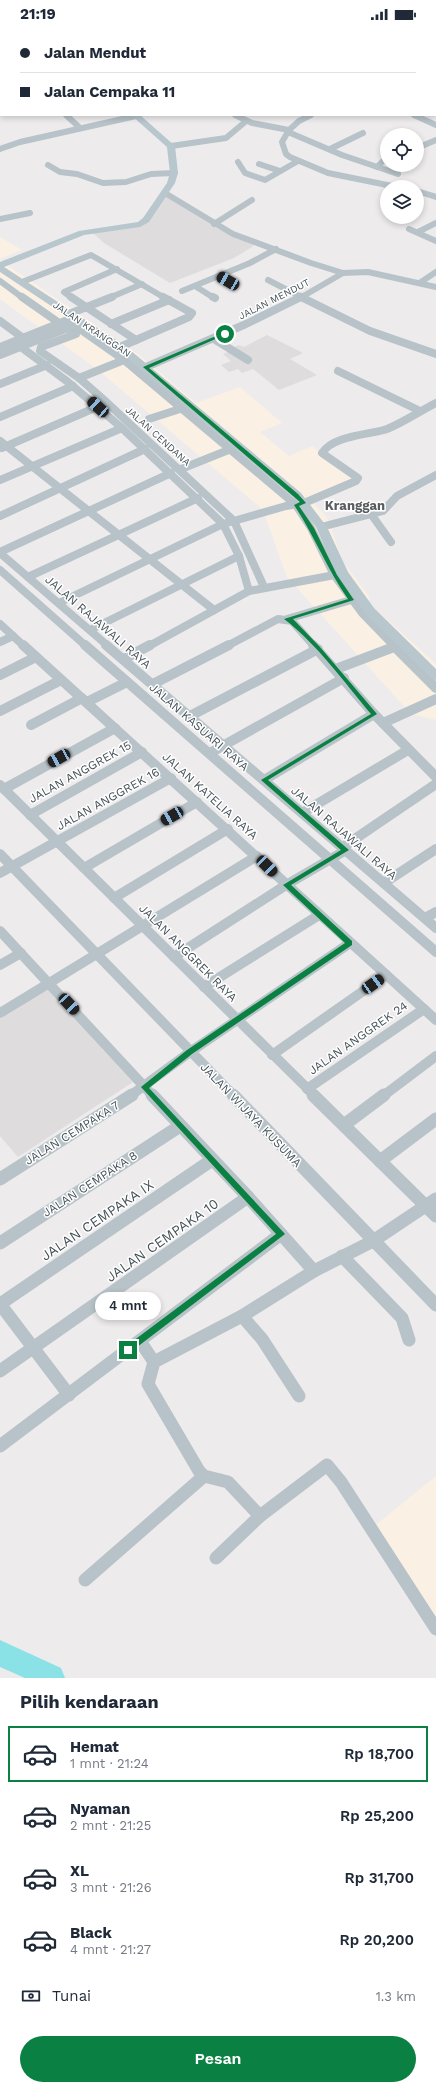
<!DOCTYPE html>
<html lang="id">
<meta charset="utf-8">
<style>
:root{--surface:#fff;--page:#f6f6f7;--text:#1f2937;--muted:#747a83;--line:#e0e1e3;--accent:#0b8043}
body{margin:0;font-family:"Work Sans",sans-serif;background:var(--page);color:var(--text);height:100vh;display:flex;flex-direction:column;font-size:15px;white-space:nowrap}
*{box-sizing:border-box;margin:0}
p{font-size:13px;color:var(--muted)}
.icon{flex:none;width:22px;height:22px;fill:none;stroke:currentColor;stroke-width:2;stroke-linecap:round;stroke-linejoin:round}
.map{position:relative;height:1650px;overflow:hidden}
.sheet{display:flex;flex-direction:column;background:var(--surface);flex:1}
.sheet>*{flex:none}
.hud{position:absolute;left:0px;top:0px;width:436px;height:88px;box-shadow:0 2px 6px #0003;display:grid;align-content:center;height:88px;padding:0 20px;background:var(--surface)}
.buttons{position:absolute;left:380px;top:100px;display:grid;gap:8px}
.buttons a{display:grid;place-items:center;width:44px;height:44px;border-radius:50%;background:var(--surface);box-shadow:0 2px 6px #0003;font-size:20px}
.end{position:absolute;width:18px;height:18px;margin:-9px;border:5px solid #0b8043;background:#fff;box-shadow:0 0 0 2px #fff}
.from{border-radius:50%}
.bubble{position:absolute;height:28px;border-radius:14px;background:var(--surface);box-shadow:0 2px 6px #0003;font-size:13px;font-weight:600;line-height:28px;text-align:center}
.car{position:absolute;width:12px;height:24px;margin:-12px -6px;border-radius:5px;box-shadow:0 0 3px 1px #0007;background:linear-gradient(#222 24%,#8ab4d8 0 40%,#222 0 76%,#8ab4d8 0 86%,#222 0)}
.hud b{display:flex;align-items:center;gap:14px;height:38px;font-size:15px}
.hud b+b{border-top:1px solid var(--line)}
.hud i{width:10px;height:10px;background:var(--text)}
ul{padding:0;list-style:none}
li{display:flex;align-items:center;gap:12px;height:56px;margin:0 8px 6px;padding:0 12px;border:2px solid transparent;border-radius:0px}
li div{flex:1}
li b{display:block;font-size:15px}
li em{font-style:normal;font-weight:600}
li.current{border-color:var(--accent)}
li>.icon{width:36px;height:36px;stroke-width:1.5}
h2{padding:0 20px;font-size:18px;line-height:48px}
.pay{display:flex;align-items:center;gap:10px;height:44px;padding:0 20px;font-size:15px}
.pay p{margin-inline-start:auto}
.button{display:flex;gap:8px;margin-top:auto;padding:8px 20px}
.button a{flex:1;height:46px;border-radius:24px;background:var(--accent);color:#fff;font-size:16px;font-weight:600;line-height:46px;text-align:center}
.status{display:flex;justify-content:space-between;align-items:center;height:28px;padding:0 20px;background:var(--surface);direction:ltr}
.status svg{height:11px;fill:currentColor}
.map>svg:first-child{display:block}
.commercial{fill:#faf0e4}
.education{fill:#dfdcdd}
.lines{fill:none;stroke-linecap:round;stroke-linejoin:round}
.river{fill:#8ae2e6;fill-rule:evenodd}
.street-far3{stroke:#b7c3c8;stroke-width:6}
.street-far2{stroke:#b7c3c8;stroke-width:8}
.street-far1{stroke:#b7c3c8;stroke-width:10}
.street{stroke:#b7c3c8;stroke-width:13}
.secondary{fill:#b8c6cd;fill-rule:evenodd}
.route{fill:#0b8043}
.labels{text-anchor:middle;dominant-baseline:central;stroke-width:3;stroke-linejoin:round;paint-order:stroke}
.far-street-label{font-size:10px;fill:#455258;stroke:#fff}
.street-label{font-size:12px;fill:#455258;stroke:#fff}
.far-district-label{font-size:13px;font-weight:bold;fill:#595d60;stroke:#fff}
.near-street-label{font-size:14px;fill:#455258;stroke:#fff}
</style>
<div class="status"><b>21:19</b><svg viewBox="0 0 49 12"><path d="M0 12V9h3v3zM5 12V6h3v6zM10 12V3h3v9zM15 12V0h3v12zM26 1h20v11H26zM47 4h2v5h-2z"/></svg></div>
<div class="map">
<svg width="436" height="1650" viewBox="0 0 436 1650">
<rect width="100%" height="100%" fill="#eeebec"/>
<g class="commercial">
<polygon points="0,209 22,222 0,231"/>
<polygon points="0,232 138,326 196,375 240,359 282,395 260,404 289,428 312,418 357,453 310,472 327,489 343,534 369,568 369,575 436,636 436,692 411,686 287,549 263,482 98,342 0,271"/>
<polygon points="436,1448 436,1599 372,1500"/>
</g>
<g class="education">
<polygon points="165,168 217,200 238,210 255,215 252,219 234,230 170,255 104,215 92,204 136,198"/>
<polygon points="267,307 303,325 290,331 317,347 279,362 253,341 242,345 238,341 229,344 221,337 231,333 223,326 228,324 227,322 239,317 244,319"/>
<polygon points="47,961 133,1054 18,1129 0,1108 0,991"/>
</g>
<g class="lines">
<polygon class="river" points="0,1612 61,1640 65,1650 25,1650 0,1639"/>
<g class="street-far3">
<polyline points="76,0 78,1"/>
<polyline points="20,1 25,0"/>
<polyline points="162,1 164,0"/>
<polyline points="66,87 80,100"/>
<polyline points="235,87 252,95 289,102 299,93 311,87"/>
<polyline points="414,87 436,97"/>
<polyline points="289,102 282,114 286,126 290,129 328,145 397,159"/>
<polyline points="288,104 342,127 398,146"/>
<polyline points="171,118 226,110 245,94"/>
<polyline points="417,120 436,112"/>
<polyline points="0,121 20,114 136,88"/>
<polyline points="330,121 363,105"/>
<polyline points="238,134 245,145 265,152 298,133"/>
<polyline points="259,136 280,143"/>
<polyline points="48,137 60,144 77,146 103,155 126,154 151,146 174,145"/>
<polyline points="377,139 387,129"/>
<polyline points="417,163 436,169"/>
<polyline points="165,165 233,206 311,235 343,245 368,244 436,259"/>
<polyline points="0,191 30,185"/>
<polyline points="214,196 252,172"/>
<polyline points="409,201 436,213"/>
<polyline points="418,204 436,195"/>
<polyline points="219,248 236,258"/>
<polyline points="268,252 303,270"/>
<polyline points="0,253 23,270"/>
<polyline points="22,254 91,227 165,270"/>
<polyline points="421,254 436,244"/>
<polyline points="195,258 214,270"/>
<polyline points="182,263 250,235 276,221"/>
<polyline points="72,270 64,264 117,241"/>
<polyline points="109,270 142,256"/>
<polyline points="300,270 343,245"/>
</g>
<g class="street-far2">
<polyline points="22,269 72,304"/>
<polyline points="71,269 136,312"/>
<polyline points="213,269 215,270"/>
<polyline points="301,269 370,303 436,326"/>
<polyline points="69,286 112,269"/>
<polyline points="67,292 124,332 296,477 311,500 334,547 362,585 394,618"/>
<polyline points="0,293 23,310"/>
<polyline points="111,296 169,272"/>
<polyline points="76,306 41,319 40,323 79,350 103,371 234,493 264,559"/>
<polyline points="214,311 248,332"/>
<polyline points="0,319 65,293"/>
<polyline points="21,319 68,354 122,400 223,496 239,528 249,563"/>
<polyline points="120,319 189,289 192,285 163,269"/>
<polyline points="0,327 73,298"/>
<polyline points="146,339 246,296 301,269"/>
<polyline points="338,343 420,383"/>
<polyline points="79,350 124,332"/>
<polyline points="0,356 47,337"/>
<polyline points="0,389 73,358"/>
<polyline points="149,391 186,379"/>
<polyline points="0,413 214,582"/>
<polyline points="2,420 97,379"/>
<polyline points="181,441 231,421"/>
<polyline points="0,452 122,400"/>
<polyline points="371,486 391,514"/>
<polyline points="0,488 145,421"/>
<polyline points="321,499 383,483 397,468 436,447"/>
<polyline points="0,524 171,445"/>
<polyline points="0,525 108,618"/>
<polyline points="0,542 86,618"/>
<polyline points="28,549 198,470"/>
<path d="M59 575 223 496 286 478 304 475 356 453 358 450 322 425C333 407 370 407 387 401 404 394 420 383 436 375"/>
<polyline points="287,591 351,572"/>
<polyline points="0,596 24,618"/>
<polyline points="90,602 239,528"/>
<polyline points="0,614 13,608"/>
<polyline points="149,618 249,563 340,546"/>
<polyline points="227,618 278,591 292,593 314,618"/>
<polyline points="397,618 399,617"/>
</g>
<g class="street-far1">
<polyline points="23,617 436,992"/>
<polyline points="85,617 436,924"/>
<polyline points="106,617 436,900"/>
<polyline points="313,617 374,686 436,749"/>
<polyline points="393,617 436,660"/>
<polyline points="124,631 150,617"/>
<polyline points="336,641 399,617"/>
<polyline points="0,647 36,629"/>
<polyline points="153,656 229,617"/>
<polyline points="87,674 127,654"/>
<polyline points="0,683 61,652"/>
<polyline points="190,688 318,621"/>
<polyline points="383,695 436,671"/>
<polyline points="31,697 82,670"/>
<polyline points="210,725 344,650"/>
<polyline points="264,752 374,686"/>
<polyline points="0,757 315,1068"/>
<polyline points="4,761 115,700"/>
<polyline points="302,785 408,722"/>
<polyline points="30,787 142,724"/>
<polyline points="343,819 436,756"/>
<polyline points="0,826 234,1068"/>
<polyline points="84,840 197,774"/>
<polyline points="0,845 171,750"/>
<polyline points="384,855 436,821"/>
<polyline points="114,870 228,801"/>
<polyline points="425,890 436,884"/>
<polyline points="0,903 153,1068"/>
<polyline points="174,929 286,857 346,822"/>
<polyline points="0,937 21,925"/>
<polyline points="204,959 319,887"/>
<polyline points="0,985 257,828"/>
<polyline points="272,1027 386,947"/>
<polyline points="307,1061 424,981"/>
<polyline points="130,1068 190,1024 350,915"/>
<polyline points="383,1068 436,1028"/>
</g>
<g class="street">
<polyline points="152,1067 248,1169 314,1243 373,1213 436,1171"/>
<polyline points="233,1067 436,1277"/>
<polyline points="313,1067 436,1188"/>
<polyline points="344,1097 384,1067"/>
<polyline points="380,1133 436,1091"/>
<polyline points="0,1151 132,1067"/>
<polyline points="0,1215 180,1098"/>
<polyline points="342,1228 402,1290 409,1312"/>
<polyline points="0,1276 212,1132"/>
<polyline points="0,1276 69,1367"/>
<polyline points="242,1288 262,1311 299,1368"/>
<polyline points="140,1313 154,1334"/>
<polyline points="0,1343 248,1169"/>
<polyline points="0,1418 281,1206"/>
<polyline points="260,1488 228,1454 204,1448 199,1443 148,1356 154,1334 242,1288 314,1243"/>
<polyline points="216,1530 260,1488 327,1437 341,1454 436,1601"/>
<polyline points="85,1552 204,1448"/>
</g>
<g class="secondary">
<polygon points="247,0 255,0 246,1"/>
<rect x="0" y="73" width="1" height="4"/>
<polygon points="131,87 140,87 175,118 178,145 175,155 149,194 140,199 84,207 4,239 124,317 301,465 327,499 348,544 374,580 436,641 436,652 432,651 366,586 336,545 316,499 293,469 116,321 0,244 0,234 79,203 138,194 143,190 167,155 170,145 167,119"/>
</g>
</g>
<path class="route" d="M223 305 227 306 149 340 298 466 306 475 299 478 314 500 337 547 354 572 293 591 320 619 377 686 268 752 349 822 291 857 352 913V917L192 1026 149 1060 285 1206 128 1326 124 1322 125 1319 276 1206 141 1059 187 1022 345 915 283 857 341 822 261 752 371 686C344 654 317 616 284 591L348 571C327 541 314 507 294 477L300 474 143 339Z"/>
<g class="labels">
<g class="far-street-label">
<text transform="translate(274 271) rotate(-27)">JALAN MENDUT</text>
<text transform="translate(92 301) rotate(34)">JALAN KRANGGAN</text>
<text transform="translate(158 408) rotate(42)">JALAN CENDANA</text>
</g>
<g class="street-label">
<text transform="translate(98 594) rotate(41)">JALAN RAJAWALI RAYA</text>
<text transform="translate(199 699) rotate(41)">JALAN KASUARI RAYA</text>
<text transform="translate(80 744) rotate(-29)">JALAN ANGGREK 15</text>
<text transform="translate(210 768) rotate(42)">JALAN KATELIA RAYA</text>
<text transform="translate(108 771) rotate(-29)">JALAN ANGGREK 16</text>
<text transform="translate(344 805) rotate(41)">JALAN RAJAWALI RAYA</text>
<text transform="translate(188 925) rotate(45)">JALAN ANGGREK RAYA</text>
<text transform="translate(358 1010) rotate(-35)">JALAN ANGGREK 24</text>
<text transform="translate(251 1087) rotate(46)">JALAN WIJAYA KUSUMA</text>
<text transform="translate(72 1105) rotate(-32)">JALAN CEMPAKA 7</text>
<text transform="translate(90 1156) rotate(-33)">JALAN CEMPAKA 8</text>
</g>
<g class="far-district-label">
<text x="355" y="477">Kranggan</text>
</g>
<g class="near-street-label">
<text transform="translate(97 1192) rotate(-34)">JALAN CEMPAKA IX</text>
<text transform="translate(162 1212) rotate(-35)">JALAN CEMPAKA 10</text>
</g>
</g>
</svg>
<div class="buttons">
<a><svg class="icon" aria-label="locate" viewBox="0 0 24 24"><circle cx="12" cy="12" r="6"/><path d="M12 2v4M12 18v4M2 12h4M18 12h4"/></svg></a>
<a><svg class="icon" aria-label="layers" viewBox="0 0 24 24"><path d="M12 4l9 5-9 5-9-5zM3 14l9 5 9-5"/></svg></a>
</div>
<i class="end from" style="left:225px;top:306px"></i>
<i class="end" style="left:128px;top:1322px"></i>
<div class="bubble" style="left:95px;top:1264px;width:66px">4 mnt</div>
<i class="car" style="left:228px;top:253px;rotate:300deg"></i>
<i class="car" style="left:98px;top:379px;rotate:312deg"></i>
<i class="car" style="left:59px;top:730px;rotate:241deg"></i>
<i class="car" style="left:172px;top:788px;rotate:240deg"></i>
<i class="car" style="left:267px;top:838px;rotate:135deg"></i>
<i class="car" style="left:373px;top:956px;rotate:55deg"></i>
<i class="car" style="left:69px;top:976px;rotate:137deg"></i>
<div class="hud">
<b><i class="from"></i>Jalan Mendut</b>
<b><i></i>Jalan Cempaka 11</b>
</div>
</div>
<section class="sheet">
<h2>Pilih kendaraan</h2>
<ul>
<li class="current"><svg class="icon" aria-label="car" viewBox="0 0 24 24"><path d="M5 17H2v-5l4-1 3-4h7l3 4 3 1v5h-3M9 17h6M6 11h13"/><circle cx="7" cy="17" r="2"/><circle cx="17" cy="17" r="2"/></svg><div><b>Hemat</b><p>1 mnt · 21:24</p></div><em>Rp 18,700</em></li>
<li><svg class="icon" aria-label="car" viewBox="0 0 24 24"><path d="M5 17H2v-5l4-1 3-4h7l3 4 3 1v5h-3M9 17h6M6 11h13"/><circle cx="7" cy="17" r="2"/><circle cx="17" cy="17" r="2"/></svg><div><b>Nyaman</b><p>2 mnt · 21:25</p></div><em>Rp 25,200</em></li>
<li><svg class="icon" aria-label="car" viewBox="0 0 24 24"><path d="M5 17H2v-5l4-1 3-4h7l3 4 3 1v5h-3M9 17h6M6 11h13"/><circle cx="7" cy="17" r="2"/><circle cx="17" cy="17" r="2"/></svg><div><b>XL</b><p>3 mnt · 21:26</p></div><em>Rp 31,700</em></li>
<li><svg class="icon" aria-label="car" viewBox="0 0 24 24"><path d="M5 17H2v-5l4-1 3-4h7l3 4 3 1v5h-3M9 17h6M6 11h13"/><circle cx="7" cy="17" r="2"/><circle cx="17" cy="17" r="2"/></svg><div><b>Black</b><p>4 mnt · 21:27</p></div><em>Rp 20,200</em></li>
</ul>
<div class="pay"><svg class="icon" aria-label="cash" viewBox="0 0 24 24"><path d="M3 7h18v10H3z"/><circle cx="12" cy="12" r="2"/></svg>Tunai<p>1.3 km</p></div>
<div class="button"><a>Pesan</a></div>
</section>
